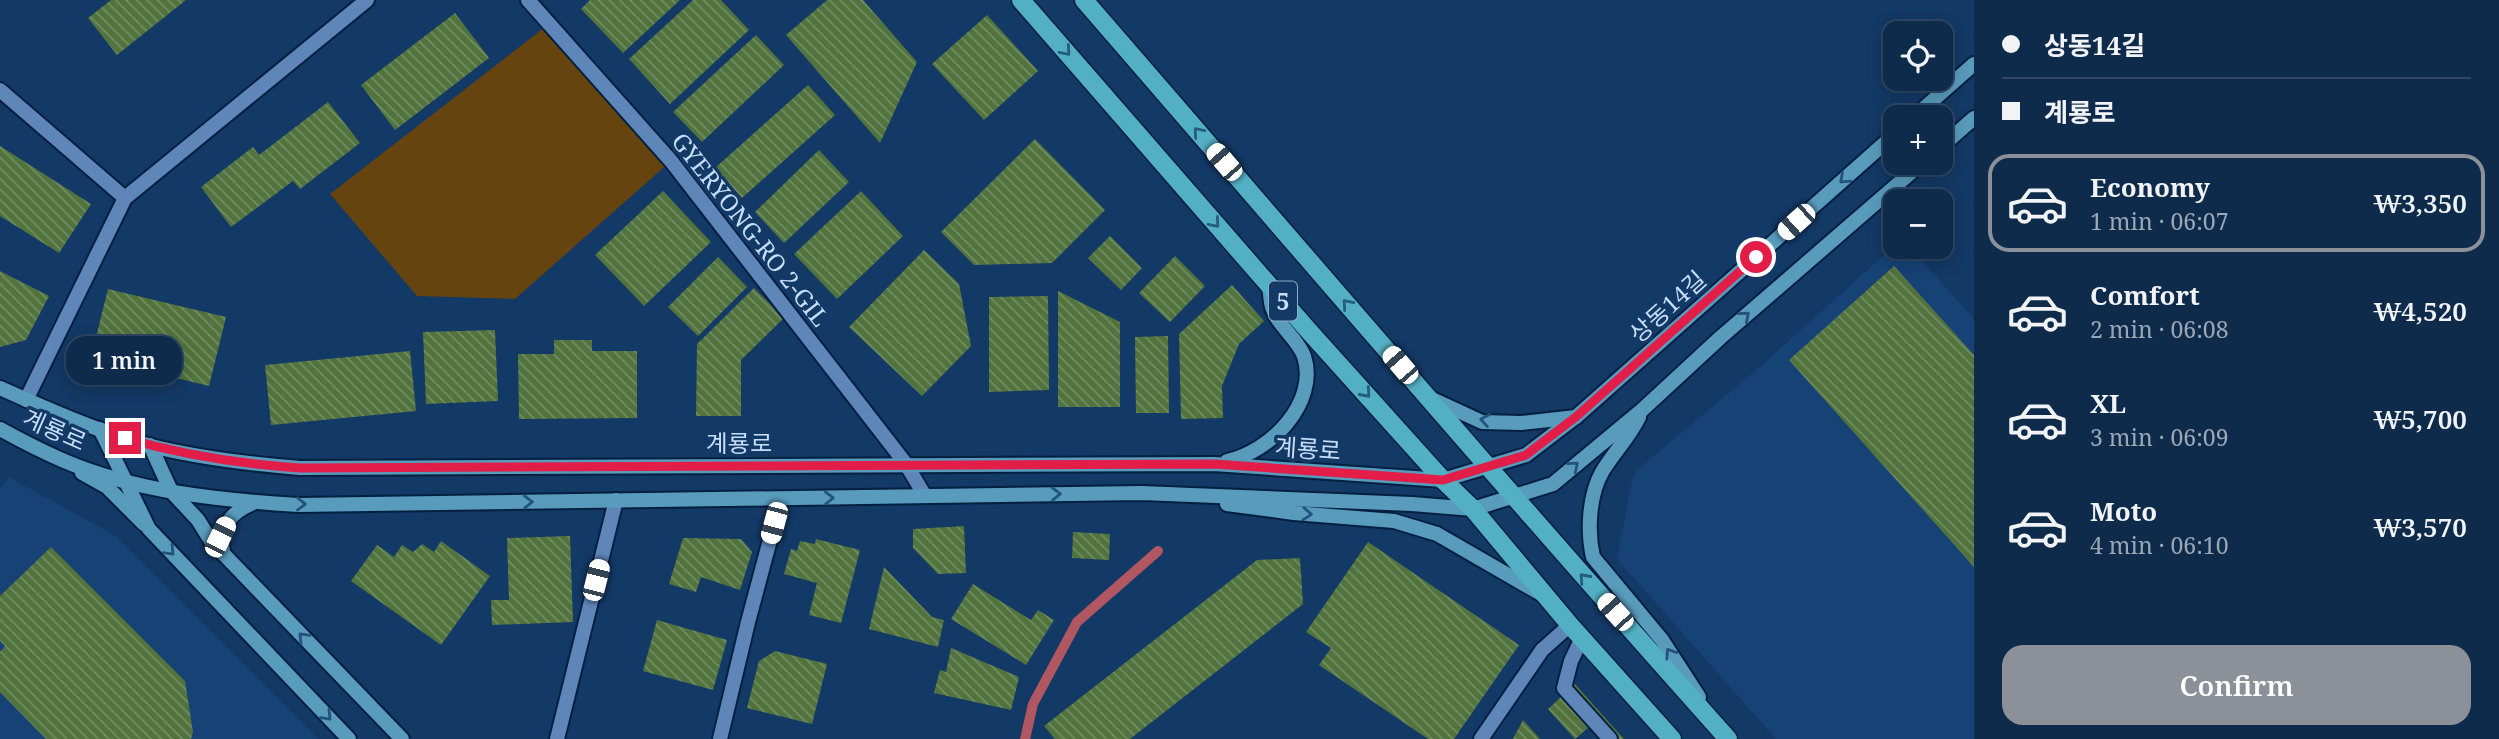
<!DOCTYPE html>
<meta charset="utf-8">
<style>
:root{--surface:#0e2b4c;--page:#173353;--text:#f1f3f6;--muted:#9ba7b5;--line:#2e4764;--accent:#8c9099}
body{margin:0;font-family:"Noto Serif","Noto Sans KR",serif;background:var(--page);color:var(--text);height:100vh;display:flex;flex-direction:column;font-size:26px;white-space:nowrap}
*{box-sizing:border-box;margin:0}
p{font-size:23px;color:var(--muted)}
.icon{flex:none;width:38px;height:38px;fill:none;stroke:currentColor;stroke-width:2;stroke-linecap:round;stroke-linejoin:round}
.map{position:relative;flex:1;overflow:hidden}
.panel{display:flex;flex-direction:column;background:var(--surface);width:525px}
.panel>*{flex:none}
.banner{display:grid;align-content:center;height:154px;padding:0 28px;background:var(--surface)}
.tools{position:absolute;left:1883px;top:21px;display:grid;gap:14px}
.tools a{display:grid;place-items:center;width:70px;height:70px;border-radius:14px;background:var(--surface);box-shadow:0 4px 18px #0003,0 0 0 2px var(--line);font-size:35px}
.end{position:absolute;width:32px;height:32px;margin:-16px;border:9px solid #e11d48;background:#fff;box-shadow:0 0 0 4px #fff}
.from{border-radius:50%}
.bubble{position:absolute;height:49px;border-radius:21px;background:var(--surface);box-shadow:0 4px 18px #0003,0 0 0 2px var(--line);font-size:23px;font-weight:600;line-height:49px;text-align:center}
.car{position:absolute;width:21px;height:42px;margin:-21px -10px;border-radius:9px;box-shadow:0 0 5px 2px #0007;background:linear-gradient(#fff 24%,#345 0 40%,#fff 0 76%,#345 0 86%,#fff 0)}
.banner b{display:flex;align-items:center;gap:24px;height:66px;font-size:26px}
.banner b+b{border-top:2px solid var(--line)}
.banner i{width:18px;height:18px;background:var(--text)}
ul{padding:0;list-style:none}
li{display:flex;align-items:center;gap:21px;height:98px;margin:0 14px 10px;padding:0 14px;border:4px solid transparent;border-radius:21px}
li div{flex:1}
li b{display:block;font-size:26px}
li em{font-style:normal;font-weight:600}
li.current{border-color:var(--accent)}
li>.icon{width:63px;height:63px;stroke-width:1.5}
.primary-button{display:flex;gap:14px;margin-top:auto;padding:14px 28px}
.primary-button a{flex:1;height:80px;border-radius:21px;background:var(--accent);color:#fff;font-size:28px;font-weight:600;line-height:80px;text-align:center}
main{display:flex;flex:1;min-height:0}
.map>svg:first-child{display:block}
.built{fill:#164275}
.park{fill:#654410}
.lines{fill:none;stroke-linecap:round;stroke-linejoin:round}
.stream{stroke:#b15761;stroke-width:10}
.building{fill:url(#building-back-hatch)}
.lane-casing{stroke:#042041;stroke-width:18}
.street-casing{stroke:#042041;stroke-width:18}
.secondary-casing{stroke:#042041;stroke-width:18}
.primary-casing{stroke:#042041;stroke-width:21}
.lane{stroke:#5e86b8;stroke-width:14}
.street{stroke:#5e86b8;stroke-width:14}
.secondary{stroke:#599bbd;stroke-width:14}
.primary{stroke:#53afc3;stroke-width:18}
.oneway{stroke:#265c82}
.oneway2{stroke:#24527c}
.route{stroke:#e11d48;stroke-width:9}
.labels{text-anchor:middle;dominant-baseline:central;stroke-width:7;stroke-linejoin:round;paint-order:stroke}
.shield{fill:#133966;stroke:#91accd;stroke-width:2}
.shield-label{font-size:23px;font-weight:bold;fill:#c7ddf9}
.street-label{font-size:24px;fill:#c7ddf9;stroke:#133966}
</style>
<main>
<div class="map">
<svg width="1974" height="739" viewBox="0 0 1974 739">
<defs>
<pattern id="building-back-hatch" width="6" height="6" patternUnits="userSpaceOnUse" patternTransform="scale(1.75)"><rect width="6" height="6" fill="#52733d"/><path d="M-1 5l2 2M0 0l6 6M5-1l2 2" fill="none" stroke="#718d63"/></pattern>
</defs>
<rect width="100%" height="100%" fill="#133966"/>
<g class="built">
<polygon points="1895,245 1910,247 1974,319 1974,739 1776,739 1617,559 1632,480 1637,470 1763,364"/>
<polygon points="9,477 116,536 319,739 0,739 0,488"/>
</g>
<polygon class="park" points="549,24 671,161 515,299 417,296 330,194"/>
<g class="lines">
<polyline class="stream" points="1025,739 1033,704 1077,622 1158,551"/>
</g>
<g class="building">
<polygon points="111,0 186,0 117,55 88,18"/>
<polygon points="590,0 680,0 623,53 581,9"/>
<polygon points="693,0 721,0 749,30 670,104 629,59"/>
<polygon points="827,0 863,0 917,62 880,143 786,35"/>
<polygon points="455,13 489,58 395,130 361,85"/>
<polygon points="987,15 1038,71 984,120 932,64"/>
<polygon points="756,35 784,65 702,142 673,112"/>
<polygon points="808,85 835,115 742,198 715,168"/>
<polygon points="328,102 360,143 300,189 293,181 231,227 201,187 253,147 259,155"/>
<polygon points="1035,139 1105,210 1052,263 974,265 941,232"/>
<polygon points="0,146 91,204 59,253 0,216"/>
<polygon points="819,150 849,182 784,243 755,212"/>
<polygon points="663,191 711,242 644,306 595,255"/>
<polygon points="861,191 903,236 837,299 794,254"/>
<polygon points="1110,236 1142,268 1121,290 1088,258"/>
<polygon points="924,250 959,284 971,346 922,396 849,327"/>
<polygon points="1175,256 1205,286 1170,322 1139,293"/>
<polygon points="718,257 747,287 698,336 668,307"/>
<polygon points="1894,266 1974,355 1974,567 1789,360"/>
<polygon points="0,271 49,296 26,340 0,347"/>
<polygon points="1232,285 1264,321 1239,344 1222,386 1223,418 1181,419 1179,334"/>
<polygon points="754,288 784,318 741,360 741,416 696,416 697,344"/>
<polygon points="108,289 226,317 209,386 91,357"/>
<polygon points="1058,291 1120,322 1120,407 1058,407"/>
<polygon points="1048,296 1049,390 989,392 989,297"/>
<polygon points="495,330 498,401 426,404 423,332"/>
<polygon points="1168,336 1169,413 1136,413 1135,337"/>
<polygon points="554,340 592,340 592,351 637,351 637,418 519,419 518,354 554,354"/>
<polygon points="410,351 416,411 271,425 265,365"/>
<polygon points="964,526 966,573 938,574 913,548 913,529"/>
<polygon points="1073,532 1110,534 1109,560 1072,558"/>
<polygon points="570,536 573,622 492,625 491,600 509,600 507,538"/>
<polygon points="683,538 741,539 752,552 740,590 701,577 696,592 669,584"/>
<polygon points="816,539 860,550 841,623 809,615 817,583 784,574 791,549 797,551 800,541 815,544"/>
<polygon points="441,541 490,576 441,645 351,581 377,545 394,557 402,545 413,552 422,544 434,552"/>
<polygon points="1368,542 1519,645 1454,739 1428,739 1319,665 1331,648 1306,632"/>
<polygon points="51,547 185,681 193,732 191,739 46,739 0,692 0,652 5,646 0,641 0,596"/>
<polygon points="1300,558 1303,604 1130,739 1055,739 1044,726 1257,560"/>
<polygon points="884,567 932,617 944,620 938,647 869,629"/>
<polygon points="973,584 1031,620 1038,610 1054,620 1026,665 951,619"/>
<polygon points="657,620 727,640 713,690 643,671"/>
<polygon points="951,648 1019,677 1011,710 934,693 940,670 946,672"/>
<polygon points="775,651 827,664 812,724 747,708 759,661"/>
<polygon points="1575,684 1624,739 1608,739 1594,723 1575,739 1548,709"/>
<polygon points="1523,720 1540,739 1513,739"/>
</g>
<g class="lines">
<g class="lane-casing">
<polyline id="lane" points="1582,638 1571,661 1564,688 1610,739"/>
</g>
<g class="street-casing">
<g id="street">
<polyline points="528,0 671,161 906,464 925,496"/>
<polyline points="0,90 125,198"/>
<polyline points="26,400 125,198 367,0"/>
<polyline points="557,739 616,500"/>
<polyline points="720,739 748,622 781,499"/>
<polyline points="1481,739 1542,650 1570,625"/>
</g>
</g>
<g class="secondary-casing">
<g id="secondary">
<polyline points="1914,117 1974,64"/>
<polyline points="1941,147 1974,118"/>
<path d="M0 388C49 410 99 432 151 446 200 458 250 464 300 468L1214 464 1443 480 1526 455 1577 416 1895 134"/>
<polyline points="1430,398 1482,422 1521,423 1576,417"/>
<path d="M1639 417C1628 439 1614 452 1602 472 1589 495 1587 531 1593 557L1662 640 1699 697"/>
<path d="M0 429C20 440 41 451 62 460 136 492 219 500 298 505L1142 493 1412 504 1473 509 1553 484 1642 410 1721 337 1922 163"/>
<polyline points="100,429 149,529 349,739"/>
<polyline points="150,445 171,491 198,520 211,541 402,739"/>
<path d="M1227 461C1270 452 1319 403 1304 356 1297 338 1277 325 1272 307 1270 300 1270 292 1269 285"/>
<polyline points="82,473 107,487 144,524"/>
<polyline points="1227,504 1294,513 1394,521 1437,534 1541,594"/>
<path d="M223 553C219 528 229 513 253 503"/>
</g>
</g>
<g class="primary-casing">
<g id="primary">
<polyline points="1021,0 1308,330 1443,480 1473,509 1570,625 1672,739"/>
<path d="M1084 0C1298 247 1510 495 1728 739"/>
</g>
</g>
<use href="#lane" class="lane"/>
<use href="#street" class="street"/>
<use href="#secondary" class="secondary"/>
<use href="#primary" class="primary"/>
</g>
<defs><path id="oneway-chevron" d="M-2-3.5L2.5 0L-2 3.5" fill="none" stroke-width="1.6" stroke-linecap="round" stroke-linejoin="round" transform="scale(1.75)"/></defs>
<g class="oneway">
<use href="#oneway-chevron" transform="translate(1066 51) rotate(49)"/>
<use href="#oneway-chevron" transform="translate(1198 132) rotate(-131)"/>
<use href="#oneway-chevron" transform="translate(1215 223) rotate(49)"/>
<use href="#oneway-chevron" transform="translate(1347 304) rotate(-131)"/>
<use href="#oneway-chevron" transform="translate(1366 393) rotate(48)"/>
<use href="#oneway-chevron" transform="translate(1584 578) rotate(-132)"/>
</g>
<g class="oneway2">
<use href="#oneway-chevron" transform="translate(1844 179) rotate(138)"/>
<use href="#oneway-chevron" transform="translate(1745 316) rotate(-41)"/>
<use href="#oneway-chevron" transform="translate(1485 420) rotate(-170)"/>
<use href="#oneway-chevron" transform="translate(1574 466) rotate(-40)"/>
<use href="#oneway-chevron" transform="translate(1056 494) rotate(-1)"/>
<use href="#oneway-chevron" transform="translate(829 498) rotate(-1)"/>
<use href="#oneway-chevron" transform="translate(528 502) rotate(-1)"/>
<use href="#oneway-chevron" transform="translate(301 504) rotate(1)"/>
<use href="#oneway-chevron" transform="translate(1307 514) rotate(4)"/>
<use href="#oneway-chevron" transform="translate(170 551) rotate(46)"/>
<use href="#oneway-chevron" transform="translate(303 637) rotate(-134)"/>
<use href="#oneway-chevron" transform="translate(1670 653) rotate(-123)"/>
<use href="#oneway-chevron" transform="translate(327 716) rotate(46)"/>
</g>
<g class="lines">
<path class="route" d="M125 438C182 455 241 464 300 468L1214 464 1443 480 1526 455 1577 416 1756 257"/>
</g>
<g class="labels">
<rect class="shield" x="1269" y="281.5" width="28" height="39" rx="5"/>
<g class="shield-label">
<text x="1283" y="301">5</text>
</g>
<g class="street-label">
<text transform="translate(751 229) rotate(52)">GYERYONG-RO 2-GIL</text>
<text transform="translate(1667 306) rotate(-42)">상동14길</text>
<text transform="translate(55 429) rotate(24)">계룡로</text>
<text x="739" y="442">계룡로</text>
<text transform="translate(1308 448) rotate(4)">계룡로</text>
</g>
</g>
</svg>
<div class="tools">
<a><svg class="icon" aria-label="locate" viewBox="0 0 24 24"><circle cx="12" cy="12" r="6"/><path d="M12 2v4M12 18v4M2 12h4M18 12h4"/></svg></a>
<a>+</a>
<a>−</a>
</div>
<i class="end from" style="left:1756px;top:257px"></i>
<i class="end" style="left:125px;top:438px"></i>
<div class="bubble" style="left:66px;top:336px;width:116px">1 min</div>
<i class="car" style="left:1224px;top:162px;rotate:319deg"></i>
<i class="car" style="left:1796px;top:222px;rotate:228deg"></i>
<i class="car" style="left:1400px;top:365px;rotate:319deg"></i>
<i class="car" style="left:774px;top:523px;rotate:195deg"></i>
<i class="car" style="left:220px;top:537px;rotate:26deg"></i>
<i class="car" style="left:596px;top:580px;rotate:14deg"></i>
<i class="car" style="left:1615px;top:612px;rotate:318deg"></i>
</div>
<section class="panel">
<div class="banner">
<b><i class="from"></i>상동14길</b>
<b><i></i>계룡로</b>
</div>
<ul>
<li class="current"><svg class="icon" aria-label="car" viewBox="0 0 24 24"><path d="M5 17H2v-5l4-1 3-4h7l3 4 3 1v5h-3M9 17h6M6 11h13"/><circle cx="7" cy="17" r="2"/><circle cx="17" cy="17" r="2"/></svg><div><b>Economy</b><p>1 min · 06:07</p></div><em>₩3,350</em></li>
<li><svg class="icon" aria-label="car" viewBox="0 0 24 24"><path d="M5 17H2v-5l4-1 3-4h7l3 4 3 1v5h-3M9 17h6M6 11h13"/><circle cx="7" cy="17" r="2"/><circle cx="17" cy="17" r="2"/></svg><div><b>Comfort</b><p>2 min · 06:08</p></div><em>₩4,520</em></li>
<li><svg class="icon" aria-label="car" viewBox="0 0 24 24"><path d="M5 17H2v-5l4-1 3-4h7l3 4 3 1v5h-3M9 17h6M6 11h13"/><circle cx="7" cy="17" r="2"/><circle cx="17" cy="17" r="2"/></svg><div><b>XL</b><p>3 min · 06:09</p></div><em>₩5,700</em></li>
<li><svg class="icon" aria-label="car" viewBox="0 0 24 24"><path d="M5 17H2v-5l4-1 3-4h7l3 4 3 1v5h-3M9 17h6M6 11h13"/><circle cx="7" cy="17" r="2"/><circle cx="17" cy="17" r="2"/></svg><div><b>Moto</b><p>4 min · 06:10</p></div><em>₩3,570</em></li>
</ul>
<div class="primary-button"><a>Confirm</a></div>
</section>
</main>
